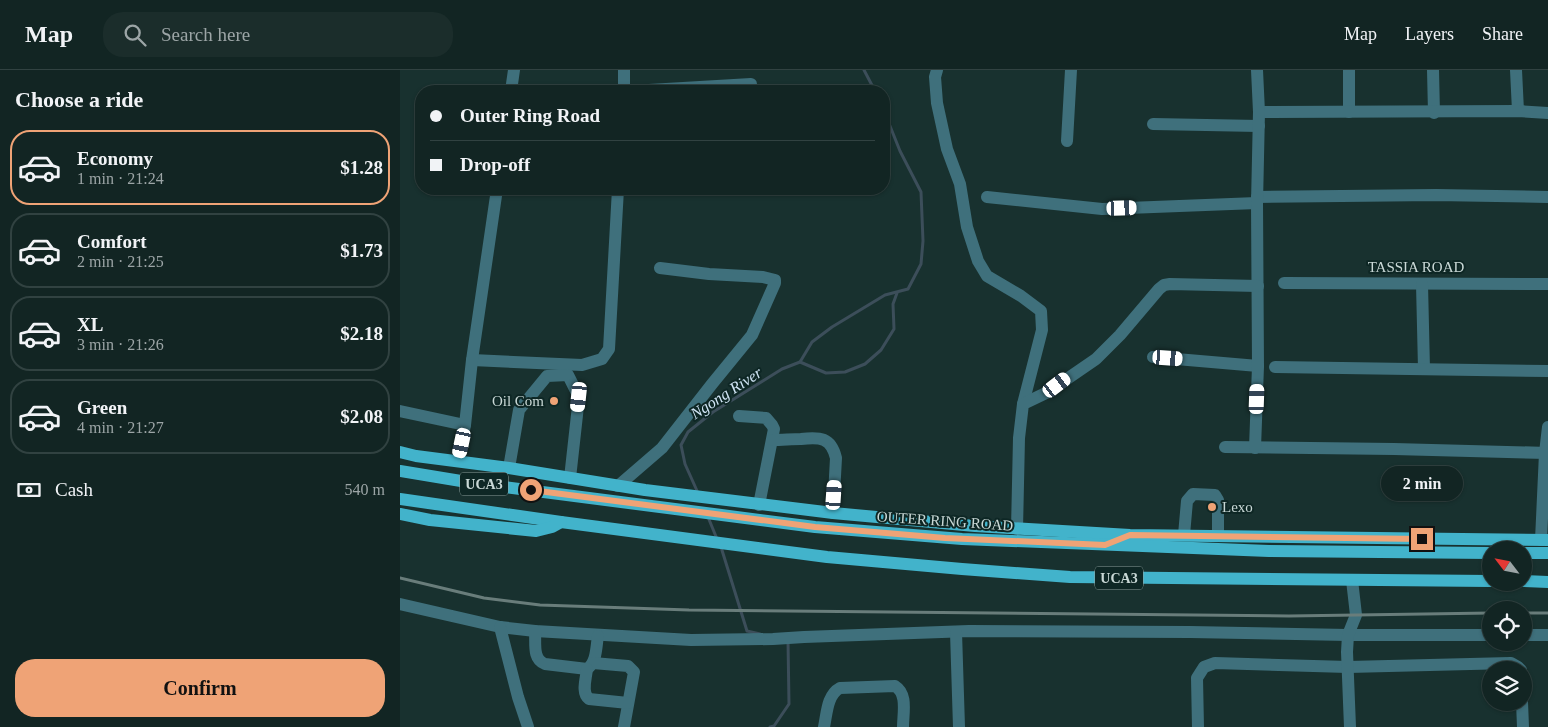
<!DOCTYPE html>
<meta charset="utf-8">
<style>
:root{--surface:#122523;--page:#1b2d2b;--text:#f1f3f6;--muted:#9ca5a6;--line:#314241;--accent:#efa376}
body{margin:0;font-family:Georgia,serif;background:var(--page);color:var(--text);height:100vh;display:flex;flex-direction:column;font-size:19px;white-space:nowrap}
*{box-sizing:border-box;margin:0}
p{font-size:16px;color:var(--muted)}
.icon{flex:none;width:28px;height:28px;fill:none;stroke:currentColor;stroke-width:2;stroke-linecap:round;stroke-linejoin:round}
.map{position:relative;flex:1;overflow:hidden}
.details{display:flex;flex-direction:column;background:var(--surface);width:400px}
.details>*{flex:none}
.hud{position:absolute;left:15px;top:15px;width:475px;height:110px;border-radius:20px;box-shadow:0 1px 4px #0004,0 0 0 1px var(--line);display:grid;align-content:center;height:110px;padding:0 15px;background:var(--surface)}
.needle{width:32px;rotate:302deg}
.buttons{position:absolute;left:1082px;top:471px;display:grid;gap:10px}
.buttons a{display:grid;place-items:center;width:50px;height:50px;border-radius:50%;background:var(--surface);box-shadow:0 1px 4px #0004,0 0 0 1px var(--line);font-size:25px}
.end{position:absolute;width:22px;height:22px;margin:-11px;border:6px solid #efa376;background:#111;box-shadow:0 0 0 2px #111}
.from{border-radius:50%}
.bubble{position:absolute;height:35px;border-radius:18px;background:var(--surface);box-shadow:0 1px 4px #0004,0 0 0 1px var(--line);font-size:16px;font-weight:600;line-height:35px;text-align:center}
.car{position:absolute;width:15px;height:30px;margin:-15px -8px;border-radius:6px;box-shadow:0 0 4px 1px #0007;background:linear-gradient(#fff 24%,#345 0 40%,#fff 0 76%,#345 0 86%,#fff 0)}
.hud b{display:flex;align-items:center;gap:18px;height:48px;font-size:19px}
.hud b+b{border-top:1px solid var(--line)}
.hud i{width:12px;height:12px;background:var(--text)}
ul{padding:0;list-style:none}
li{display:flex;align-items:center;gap:15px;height:75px;margin:0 10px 8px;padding:0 5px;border:2px solid var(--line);border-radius:20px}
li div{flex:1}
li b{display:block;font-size:19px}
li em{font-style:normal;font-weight:600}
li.current{border-color:var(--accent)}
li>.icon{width:45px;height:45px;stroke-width:1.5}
h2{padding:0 15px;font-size:22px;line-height:60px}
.pay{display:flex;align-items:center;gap:12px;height:55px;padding:0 15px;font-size:19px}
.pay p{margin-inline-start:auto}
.button{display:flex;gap:10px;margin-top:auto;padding:10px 15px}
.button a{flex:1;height:58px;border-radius:20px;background:var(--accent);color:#111;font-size:20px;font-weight:600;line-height:58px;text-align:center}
header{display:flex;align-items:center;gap:30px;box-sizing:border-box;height:70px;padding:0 25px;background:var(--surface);border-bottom:1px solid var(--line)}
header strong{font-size:24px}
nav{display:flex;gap:28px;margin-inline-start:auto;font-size:18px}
.search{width:350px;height:45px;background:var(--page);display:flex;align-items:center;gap:12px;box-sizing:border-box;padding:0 18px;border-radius:20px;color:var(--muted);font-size:19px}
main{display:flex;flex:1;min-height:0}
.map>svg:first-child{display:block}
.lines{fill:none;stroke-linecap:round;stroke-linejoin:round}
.stream{stroke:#3c4e5a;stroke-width:3}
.minor{stroke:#3f707c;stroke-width:12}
.major{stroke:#42b3cb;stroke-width:12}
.rail{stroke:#697d7b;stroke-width:3}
.route{stroke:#efa376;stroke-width:6}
.poi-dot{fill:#efa376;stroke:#0e2725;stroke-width:2}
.labels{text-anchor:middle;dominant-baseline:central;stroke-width:4;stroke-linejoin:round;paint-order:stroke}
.shield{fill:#0e2725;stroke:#91a3a1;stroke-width:1}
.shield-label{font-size:14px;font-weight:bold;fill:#c9d8d6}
.street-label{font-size:15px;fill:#c9d8d6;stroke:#0e2725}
.poi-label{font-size:15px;fill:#c9d8d6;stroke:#0e2725;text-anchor:end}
.water-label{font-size:16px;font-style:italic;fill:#d0e4f4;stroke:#0e2725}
</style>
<header>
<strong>Map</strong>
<div class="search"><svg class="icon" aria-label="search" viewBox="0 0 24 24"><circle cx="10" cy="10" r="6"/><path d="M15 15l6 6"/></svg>Search here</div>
<nav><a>Map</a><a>Layers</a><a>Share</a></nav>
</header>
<main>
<section class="details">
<h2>Choose a ride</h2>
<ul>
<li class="current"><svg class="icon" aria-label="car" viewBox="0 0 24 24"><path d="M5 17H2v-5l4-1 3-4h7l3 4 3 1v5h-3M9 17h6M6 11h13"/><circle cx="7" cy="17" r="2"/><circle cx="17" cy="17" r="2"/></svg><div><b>Economy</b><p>1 min · 21:24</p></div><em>$1.28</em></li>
<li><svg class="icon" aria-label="car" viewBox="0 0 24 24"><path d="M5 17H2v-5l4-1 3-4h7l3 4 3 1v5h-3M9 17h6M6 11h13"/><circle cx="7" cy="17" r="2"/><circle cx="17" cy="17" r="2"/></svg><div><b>Comfort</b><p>2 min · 21:25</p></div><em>$1.73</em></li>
<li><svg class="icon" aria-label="car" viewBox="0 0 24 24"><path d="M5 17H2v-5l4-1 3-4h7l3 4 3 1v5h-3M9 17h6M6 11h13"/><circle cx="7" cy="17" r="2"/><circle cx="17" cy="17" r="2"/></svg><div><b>XL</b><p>3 min · 21:26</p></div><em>$2.18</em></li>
<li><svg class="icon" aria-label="car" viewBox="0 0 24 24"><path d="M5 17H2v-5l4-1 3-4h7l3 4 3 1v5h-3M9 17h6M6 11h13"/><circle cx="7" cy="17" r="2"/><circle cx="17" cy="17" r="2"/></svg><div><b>Green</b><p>4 min · 21:27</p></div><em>$2.08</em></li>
</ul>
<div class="pay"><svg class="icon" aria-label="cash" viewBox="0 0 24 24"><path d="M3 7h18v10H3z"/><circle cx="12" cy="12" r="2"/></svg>Cash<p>540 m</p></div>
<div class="button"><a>Confirm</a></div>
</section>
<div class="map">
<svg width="1148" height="657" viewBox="0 0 1148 657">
<rect width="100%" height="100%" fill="#18312f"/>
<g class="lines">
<g class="stream">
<polyline points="464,0 475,21"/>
<polyline points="400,292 426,303 445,302 465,294 481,280 494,259 493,234 497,223"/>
<polyline points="298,423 285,394 281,375 288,362 313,342 382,299 400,292 412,272 432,257 485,225 508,219 521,194 523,171 521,122 500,81 484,41"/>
<polyline points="308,447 317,469"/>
<polyline points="321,477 347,561 360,564"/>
<polyline points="370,657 374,656 389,634 388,571"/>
</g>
<g class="minor">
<polyline points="224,0 224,21"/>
<polyline points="537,0 535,7 537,33 547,79 560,114 567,157 578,191 587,206 621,226 641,241 642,260 623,334"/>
<polyline points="949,0 949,42"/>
<polyline points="1033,0 1034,43"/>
<polyline points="1116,0 1118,41"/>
<polyline points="111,21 114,0"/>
<polyline points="232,21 351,14"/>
<polyline points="859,42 1118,41 1148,43"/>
<polyline points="753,54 859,56"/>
<polyline points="667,71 671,0"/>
<polyline points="587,127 702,139 857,133"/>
<polyline points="857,127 1036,125 1148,127"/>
<polyline points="884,213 1148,214"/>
<polyline points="1022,214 1024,299"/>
<polyline points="753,287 858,296"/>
<polyline points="72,290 182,295 202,289 209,279 218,119"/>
<polyline points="875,297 1148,301"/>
<polyline points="0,341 65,355"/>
<polyline points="339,346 366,348 372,355 374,359 359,435"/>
<path d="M373 370C382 370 392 369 401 369 420 367 431 367 436 388L433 443"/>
<polyline points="825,377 994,379 1148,383"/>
<polyline points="855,378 858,296 857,133 859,42 857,0"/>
<polyline points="58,391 65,355 72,290 97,119"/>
<polyline points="109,398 119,340 147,306 168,305 179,327 170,408"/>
<polyline points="218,416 262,378 312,314 352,265 375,213 375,210 363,207 309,204 260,198"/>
<polyline points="617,459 619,368 623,334 648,322 696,289 720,265 759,219 764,215 770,214 858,216"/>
<polyline points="784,465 787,431 793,424 815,425 818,430 818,466"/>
<polyline points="1141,470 1145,383 1148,357"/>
<polyline points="0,534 100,557 135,561 291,570 373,569 404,567 569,561 790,562 948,565 1091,565"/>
<polyline points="100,557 118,627 128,657"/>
<path d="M135 561C136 573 132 589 145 594L187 599C197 592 196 577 198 566"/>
<polyline points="556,562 559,657"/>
<polyline points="1124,565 1148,565"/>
<polyline points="193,593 228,596 234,602 224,657"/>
<path d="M187 599C186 609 181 623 189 629L228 633"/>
<polyline points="1122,632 1123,657"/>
<path d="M424 657C427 643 427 625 440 618L495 616C508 624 503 643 503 657"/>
<polyline points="798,657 797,608 804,597 815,593 948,597 1111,593 1118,597 1121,600"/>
<polyline points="950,657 947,582 948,565 956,545 952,510"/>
</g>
<g class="major">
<polyline points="0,382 16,386 109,398 245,420 433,443 575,456 730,465 1148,470"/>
<polyline points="0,401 73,413 415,457 562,469 869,481 1091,483"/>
<polyline points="0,429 161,452 427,487 562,499 670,507 1091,511"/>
<polyline points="0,444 30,450 136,461 152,457 161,452"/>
<polyline points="1124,483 1148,483"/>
<polyline points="1124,511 1148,512"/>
</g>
<g class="rail">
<polyline points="0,508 84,528 140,535 289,540 889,546 1091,543"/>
<polyline points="1124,543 1148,543"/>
</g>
</g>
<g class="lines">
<polyline class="route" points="131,420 415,457 545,468 705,475 730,465 1022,469"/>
</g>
<g class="poi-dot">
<circle cx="154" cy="331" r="5"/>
<circle cx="812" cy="437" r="5"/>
</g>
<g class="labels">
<g class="shield">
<rect x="60" y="402.5" width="48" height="23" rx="4"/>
<rect x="695" y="496.5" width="48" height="23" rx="4"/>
</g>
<g class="shield-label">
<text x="84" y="414">UCA3</text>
<text x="719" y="508">UCA3</text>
</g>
<g class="street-label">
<text x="1016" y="197">TASSIA ROAD</text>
<text transform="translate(545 451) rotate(4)">OUTER RING ROAD</text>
</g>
<g class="poi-label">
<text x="144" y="331">Oil Com</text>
<text x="822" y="437" text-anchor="start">Lexo</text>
</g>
<g class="water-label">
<text transform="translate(326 323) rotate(-33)">Ngong River</text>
</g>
</g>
</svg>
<div class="buttons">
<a><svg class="needle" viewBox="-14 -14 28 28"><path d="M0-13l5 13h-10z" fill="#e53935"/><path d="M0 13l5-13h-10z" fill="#9ca5a6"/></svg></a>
<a><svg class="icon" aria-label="locate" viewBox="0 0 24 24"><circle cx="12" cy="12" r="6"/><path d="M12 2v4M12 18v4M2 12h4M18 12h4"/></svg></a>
<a><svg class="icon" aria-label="layers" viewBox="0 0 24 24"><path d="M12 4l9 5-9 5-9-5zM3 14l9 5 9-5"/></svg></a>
</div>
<i class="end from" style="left:131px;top:420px"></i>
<i class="end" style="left:1022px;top:469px"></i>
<div class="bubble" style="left:981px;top:396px;width:82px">2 min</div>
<i class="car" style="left:722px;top:138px;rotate:88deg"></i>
<i class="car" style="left:768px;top:288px;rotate:94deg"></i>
<i class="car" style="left:657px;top:315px;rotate:53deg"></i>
<i class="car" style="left:179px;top:327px;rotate:186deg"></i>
<i class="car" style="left:857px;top:329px;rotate:2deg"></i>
<i class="car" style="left:62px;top:373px;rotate:192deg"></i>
<i class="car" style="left:434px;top:425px;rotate:4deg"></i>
<div class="hud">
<b><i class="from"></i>Outer Ring Road</b>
<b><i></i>Drop-off</b>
</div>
</div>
</main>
